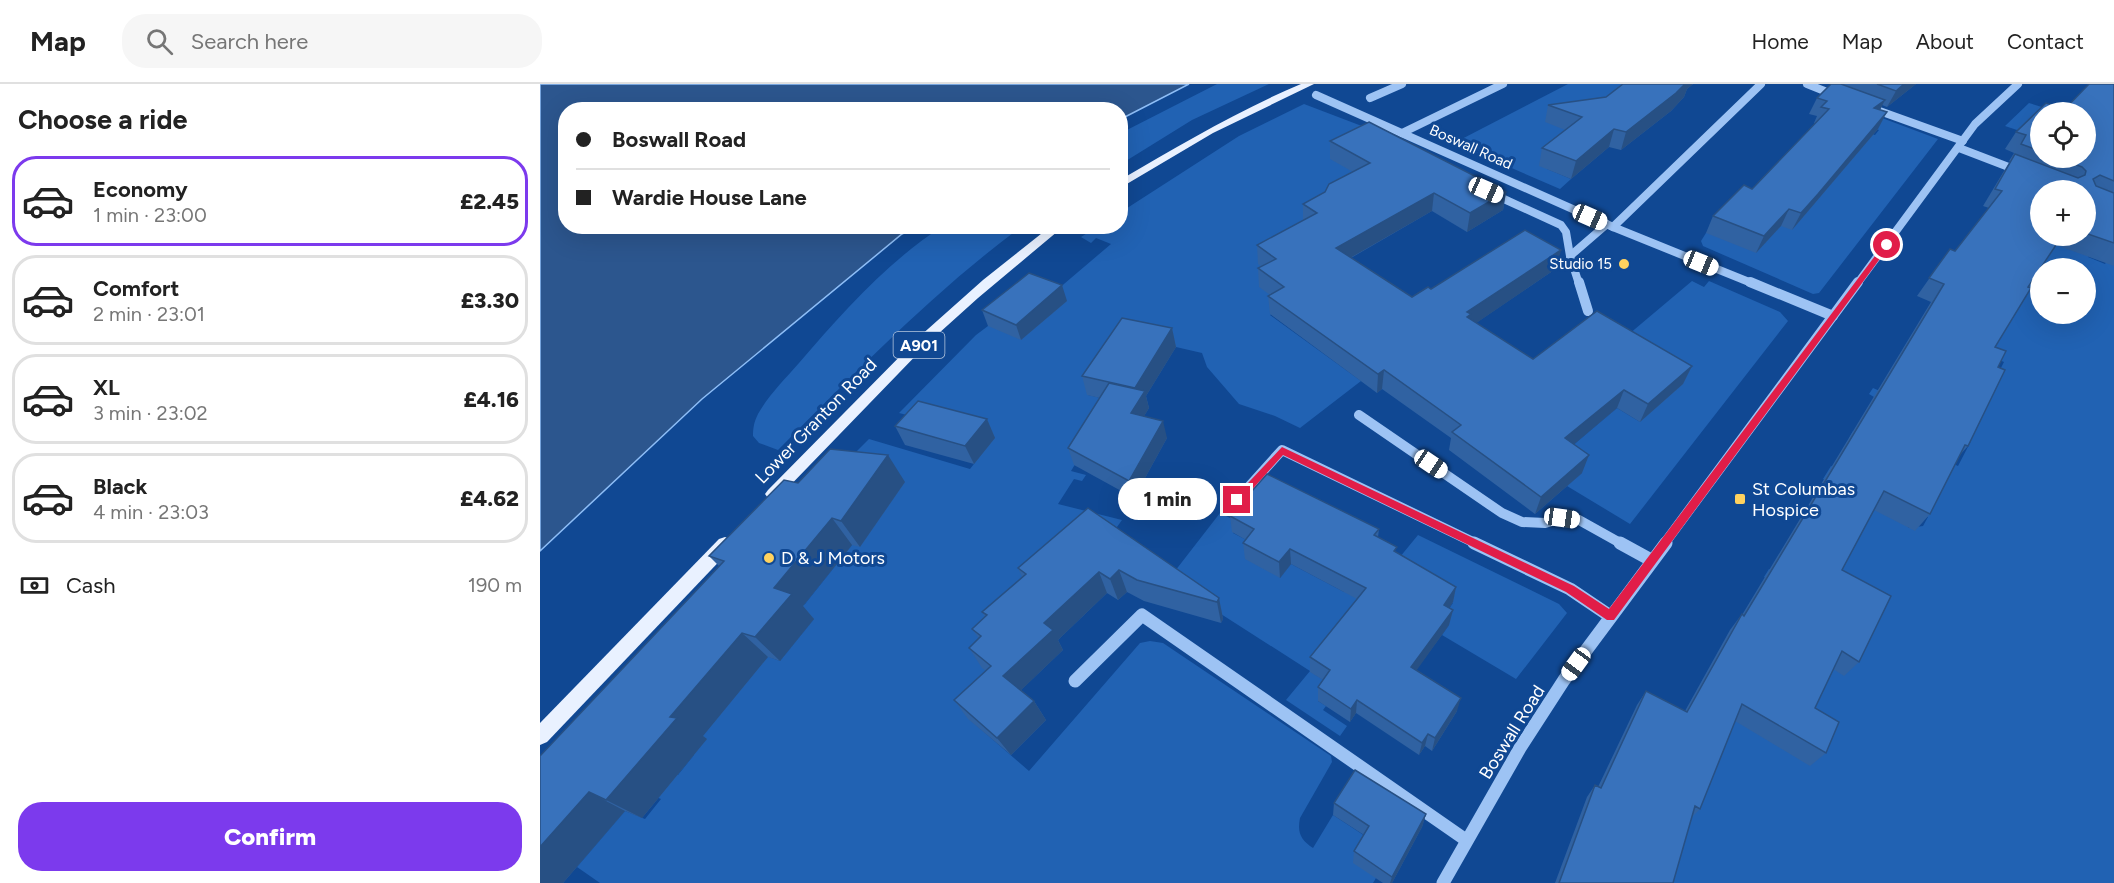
<!DOCTYPE html>
<meta charset="utf-8">
<style>
:root{--surface:#fff;--page:#f6f6f6;--text:#222;--muted:#767676;--line:#e0e0e0;--accent:#7c3aed}
body{margin:0;font-family:Figtree,sans-serif;background:var(--page);color:var(--text);height:100vh;display:flex;flex-direction:column;font-size:22px;white-space:nowrap}
*{box-sizing:border-box;margin:0}
p{font-size:20px;color:var(--muted)}
.icon{flex:none;width:33px;height:33px;fill:none;stroke:currentColor;stroke-width:2;stroke-linecap:round;stroke-linejoin:round}
.map{position:relative;flex:1;overflow:hidden}
.panel{display:flex;flex-direction:column;background:var(--surface);width:540px}
.panel>*{flex:none}
.top-card{position:absolute;left:18px;top:18px;width:570px;height:132px;border-radius:24px;box-shadow:0 6px 24px #0002;display:grid;align-content:center;height:132px;padding:0 18px;background:var(--surface)}
.fabs{position:absolute;left:1490px;top:18px;display:grid;gap:12px}
.fabs a{display:grid;place-items:center;width:66px;height:66px;border-radius:50%;background:var(--surface);box-shadow:0 6px 24px #0002;font-size:30px}
.end{position:absolute;width:27px;height:27px;margin:-14px;border:8px solid #e11d48;background:#fff;box-shadow:0 0 0 3px #fff}
.from{border-radius:50%}
.bubble{position:absolute;height:42px;border-radius:21px;background:var(--surface);box-shadow:0 6px 24px #0002;font-size:20px;font-weight:800;line-height:42px;text-align:center}
.car{position:absolute;width:18px;height:36px;margin:-18px -9px;border-radius:8px;box-shadow:0 0 4px 2px #0007;background:linear-gradient(#fff 24%,#345 0 40%,#fff 0 76%,#345 0 86%,#fff 0)}
.top-card b{display:flex;align-items:center;gap:21px;height:57px;font-size:22px}
.top-card b+b{border-top:2px solid var(--line)}
.top-card i{width:15px;height:15px;background:var(--text)}
ul{padding:0;list-style:none}
li{display:flex;align-items:center;gap:18px;height:90px;margin:0 12px 9px;padding:0 6px;border:3px solid var(--line);border-radius:24px}
li div{flex:1}
li b{display:block;font-size:22px}
li em{font-style:normal;font-weight:800}
li.active{border-color:var(--accent)}
li>.icon{width:54px;height:54px;stroke-width:1.5}
h2{padding:0 18px;font-size:27px;line-height:72px}
.pay{display:flex;align-items:center;gap:15px;height:66px;padding:0 18px;font-size:22px}
.pay p{margin-inline-start:auto}
.cta{display:flex;gap:12px;margin-top:auto;padding:12px 18px}
.cta a{flex:1;height:69px;border-radius:24px;background:var(--accent);color:#fff;font-size:24px;font-weight:800;line-height:69px;text-align:center}
header{display:flex;align-items:center;gap:36px;box-sizing:border-box;height:84px;padding:0 30px;background:var(--surface);border-bottom:2px solid var(--line)}
header strong{font-size:28px}
nav{display:flex;gap:33px;margin-inline-start:auto;font-size:21px}
.search{width:420px;height:54px;background:var(--page);display:flex;align-items:center;gap:15px;box-sizing:border-box;padding:0 21px;border-radius:24px;color:var(--muted);font-size:22px}
main{display:flex;flex:1;min-height:0}
.map>svg:first-child{display:block}
.green{fill:#2162b3;fill-rule:evenodd}
.water{fill:#2c568e;stroke:#8ebef7;stroke-width:1.5}
.lines{fill:none;stroke-linecap:round;stroke-linejoin:round}
.minor-far2{stroke:#9dc3f4;stroke-width:8}
.minor-far1{stroke:#9dc3f4;stroke-width:10}
.minor{stroke:#9dc3f4;stroke-width:13}
.major{fill:#e9f1ff;fill-rule:evenodd}
.wall{fill:#3062a2;fill-rule:evenodd}
.shaded-wall{fill:#275084}
.building{fill:#3872bc;stroke:#275084;stroke-width:1.5}
.route{fill:#e11d48}
.poi-dot{fill:#ffd25f;stroke:#104893;stroke-width:2}
.labels{text-anchor:middle;dominant-baseline:central;stroke-width:6;stroke-linejoin:round;paint-order:stroke}
.far-street-label{font-size:15px;fill:#fff;stroke:#104893}
.far-poi-label{font-size:15px;fill:#fff;stroke:#104893;text-anchor:end}
.shield{fill:#104893;stroke:#b7c8df;stroke-width:1.5}
.shield-label{font-size:16px;font-weight:bold;fill:#fff}
.street-label{font-size:18px;fill:#fff;stroke:#104893}
.poi-label{font-size:18px;fill:#fff;stroke:#104893;text-anchor:start}
</style>
<header>
<strong>Map</strong>
<div class="search"><svg class="icon" aria-label="search" viewBox="0 0 24 24"><circle cx="10" cy="10" r="6"/><path d="M15 15l6 6"/></svg>Search here</div>
<nav><a>Home</a><a>Map</a><a>About</a><a>Contact</a></nav>
</header>
<main>
<section class="panel">
<h2>Choose a ride</h2>
<ul>
<li class="active"><svg class="icon" aria-label="car" viewBox="0 0 24 24"><path d="M5 17H2v-5l4-1 3-4h7l3 4 3 1v5h-3M9 17h6M6 11h13"/><circle cx="7" cy="17" r="2"/><circle cx="17" cy="17" r="2"/></svg><div><b>Economy</b><p>1 min · 23:00</p></div><em>£2.45</em></li>
<li><svg class="icon" aria-label="car" viewBox="0 0 24 24"><path d="M5 17H2v-5l4-1 3-4h7l3 4 3 1v5h-3M9 17h6M6 11h13"/><circle cx="7" cy="17" r="2"/><circle cx="17" cy="17" r="2"/></svg><div><b>Comfort</b><p>2 min · 23:01</p></div><em>£3.30</em></li>
<li><svg class="icon" aria-label="car" viewBox="0 0 24 24"><path d="M5 17H2v-5l4-1 3-4h7l3 4 3 1v5h-3M9 17h6M6 11h13"/><circle cx="7" cy="17" r="2"/><circle cx="17" cy="17" r="2"/></svg><div><b>XL</b><p>3 min · 23:02</p></div><em>£4.16</em></li>
<li><svg class="icon" aria-label="car" viewBox="0 0 24 24"><path d="M5 17H2v-5l4-1 3-4h7l3 4 3 1v5h-3M9 17h6M6 11h13"/><circle cx="7" cy="17" r="2"/><circle cx="17" cy="17" r="2"/></svg><div><b>Black</b><p>4 min · 23:03</p></div><em>£4.62</em></li>
</ul>
<div class="pay"><svg class="icon" aria-label="cash" viewBox="0 0 24 24"><path d="M3 7h18v10H3z"/><circle cx="12" cy="12" r="2"/></svg>Cash<p>190 m</p></div>
<div class="cta"><a>Confirm</a></div>
</section>
<div class="map">
<svg width="1574" height="799" viewBox="0 0 1574 799">
<rect width="100%" height="100%" fill="#104893"/>
<g class="green">
<polygon points="677,0 729,0 652,36 581,80 581,49"/>
<polygon points="1028,0 1093,0 1007,85 1031,95 1020,105 914,59"/>
<polygon points="1286,13 1398,55 1279,209 1273,210 1163,162 1161,157 1166,149 1320,46 1335,51 1339,46 1275,24"/>
<polygon points="1489,19 1518,28 1500,28 1483,48 1465,42"/>
<path d="M764 20 827 44 833 100 737 193 745 221 730 231 821 297 760 344 735 332 699 320 667 283 662 269 636 263 548 311 578 318 552 352 531 387 546 391 542 397 534 395 518 420 582 436 464 601 429 635 489 687 600 559 610 557 623 559 791 672 792 678 760 734C757 749 761 756 773 764L793 731 828 754 836 794 833 799H60L37 783 85 727 105 735 121 715 116 713 131 689 138 691 154 671 139 664 219 569 240 577 274 535 254 528 265 520 312 461 300 384 329 355 430 385 455 353 359 329 436 251 448 242 511 211 571 160 556 154 551 159 541 153 557 143 580 142 581 128 699 52Z"/>
<path d="M403 142 481 143C392 209 316 288 238 366L219 359 213 352C213 344 214 338 218 330 228 312 245 295 259 279 301 230 347 178 403 142Z"/>
<path d="M1564 150 1548 173 1565 180 1567 177 1574 180V799H1124L1189 633 1260 638 1295 533 1224 493 1229 485 1295 523 1290 498 1302 404 1283 395 1291 382 1313 392 1369 444 1383 442 1388 433 1383 430 1400 397 1309 354 1313 347 1352 351 1418 382 1431 357 1334 313 1329 310 1333 304 1429 346 1464 278 1438 267 1500 152 1542 158ZM1500 184H1545V230H1500Z"/>
<polygon points="1152,197 1164,203 1169,197 1240,228 1248,237 1090,440 1027,402 1042,389 1019,373 1077,324 1100,338 1076,261"/>
<polygon points="680,429 700,439 693,449 716,461 740,494 751,480 804,508 855,479 878,451 1019,520 1027,529 976,595 902,551 909,541 901,536 913,519 771,588 790,600 778,617 786,622 783,626 807,642 800,652 746,616 770,587 628,496"/>
</g>
<polygon class="water" points="0,0 649,0 581,35 580,26 26,26 26,142 376,143 362,150 162,315 0,467"/>
<g class="lines">
<g class="minor-far2">
<polyline points="1267,0 1297,12"/>
<polyline points="776,11 1073,143"/>
<polyline points="830,14 862,0"/>
<polyline points="1334,25 1423,57"/>
<polyline points="862,49 963,0"/>
<polyline points="1419,64 1479,87"/>
<polyline points="953,110 1021,141 1026,148 1030,172"/>
<polyline points="1039,200 1030,172 1067,140"/>
<polyline points="1214,200 1073,143 1221,0"/>
<polyline points="1317,200 1435,40 1478,0"/>
</g>
<g class="minor-far1">
<polyline points="1039,198 1048,227"/>
<polyline points="1210,198 1293,232"/>
<polyline points="819,331 962,429 982,438 1005,439 1022,434 1039,436 1082,460"/>
<polyline points="697,416 742,366 937,460"/>
<polyline points="1124,460 1318,198"/>
</g>
<g class="minor">
<polyline points="934,459 1030,505 1070,532"/>
<polyline points="1080,459 1111,476"/>
<polyline points="535,597 602,531 926,756"/>
<polyline points="903,799 980,664 1024,596 1126,459"/>
</g>
<g class="major">
<path d="M761 0H774L673 49 580 104V96C640 61 697 27 761 0Z"/>
<polygon points="511,142 524,142 438,214 388,259 238,414 228,414 225,410 228,406 379,253 443,196"/>
<polygon points="185,453 191,455 193,460 191,465 7,658 0,661 0,639 179,455"/>
</g>
</g>
<g class="wall">
<polygon points="1083,0 1153,0 1147,5 1144,13 1131,27 1081,66 1069,63 1031,95 999,82 1002,64 1025,46 1005,38 1008,21 1066,13"/>
<polygon points="1291,0 1376,0 1347,23 1342,21 1340,26 1338,45 1252,146 1241,142 1216,169 1166,149 1173,132 1212,105 1275,40 1274,39 1277,32 1269,30 1277,14"/>
<path d="M1549 0H1574V182L1516 161 1488 203 1491 204 1455 263 1466 267 1458 283 1465 286 1428 362 1419 372 1390 430 1375 447 1334 426 1302 486 1351 512 1319 578 1304 592 1293 585 1275 624 1299 638 1286 669 1270 682 1195 637 1160 725 1152 733 1133 799H1015L1047 713 1055 701 1058 703 1097 621 1106 607 1145 627 1190 546 1202 530V531L1391 218 1377 212 1410 165 1415 167 1449 124 1443 122 1470 77H1469L1474 69 1465 65 1476 48 1506 19 1525 25ZM1500 28H1545V74H1500ZM1500 106H1545V152H1500Z"/>
<polygon points="790,57 966,108 963,126 927,148 892,127 811,174 872,213 891,205 1017,184 936,239 993,275 1152,282 1143,300 1100,338 1077,324 1034,360 1042,389 995,430 909,366 911,354 842,305 837,309 730,230 728,212 730,211 719,203 718,184 722,183 718,180 717,161 763,137 763,120 785,108 813,88 790,75"/>
<polygon points="527,217 481,256 448,242 442,226"/>
<polygon points="632,244 636,263 606,312 609,324 604,332 627,354 594,414 534,381 528,364 560,314 547,311 542,292"/>
<polygon points="447,335 455,354 434,380 365,361 355,342"/>
<polygon points="365,398 320,463 312,461 263,522 274,535 240,577 228,573 163,652 167,655 102,734 85,727 23,799 0,799 179,482 169,472 258,399"/>
<polygon points="548,424 679,514 683,535 681,539 604,517 587,508 578,516 567,509 518,556 523,566 481,606 494,617 506,636 471,671 428,635 414,616 446,587 442,584 429,564 439,555 432,545 445,533 442,528 482,493 478,484"/>
<polygon points="690,432 839,445 838,453 856,469 916,503 913,518 909,524 913,526 909,541 876,586 917,627 892,667 885,662 879,671 816,629 810,638 778,617 778,603 783,596 770,588 770,573 817,515 751,480 740,494 705,475 703,459 706,456 692,448"/>
<polygon points="794,719 886,730 882,743 852,799 843,799 813,779 814,767 824,751 793,731"/>
</g>
<g class="shaded-wall">
<polygon points="1145,0 1153,0 1147,5 1144,13 1131,27 1081,66 1086,48"/>
<polygon points="1364,0 1376,0 1347,23 1356,7"/>
<polygon points="1345,16 1337,32 1334,24"/>
<polygon points="1347,28 1338,45 1252,146 1261,129"/>
<polygon points="1074,45 1069,63 1031,95 1036,77"/>
<polygon points="966,108 963,126 927,148 930,129"/>
<polygon points="894,109 892,127 796,182 796,164"/>
<polygon points="1249,125 1241,142 1216,169 1224,152"/>
<polygon points="1021,166 1017,184 929,244 927,228"/>
<polygon points="522,201 527,217 481,256 476,241"/>
<polygon points="632,244 636,263 606,312 609,324 595,347 591,329 598,317 595,304"/>
<polygon points="1152,282 1143,300 1100,338 1108,320"/>
<polygon points="844,286 842,305 837,309 838,290"/>
<polygon points="1084,306 1077,324 1019,373 1025,354"/>
<polygon points="447,335 455,354 434,380 425,362"/>
<polygon points="623,337 627,354 594,414 589,397"/>
<polygon points="348,371 365,398 320,463 301,437"/>
<polygon points="1049,371 1042,389 995,430 1001,413"/>
<polygon points="292,434 312,461 263,522 274,535 240,577 215,553 234,504"/>
<polygon points="750,465 751,480 740,494 739,478"/>
<polygon points="579,486 587,508 578,516 570,495"/>
<polygon points="559,488 567,509 518,556 523,566 476,611 463,592 504,539"/>
<polygon points="916,503 913,518 901,536 904,521"/>
<polygon points="679,514 683,535 681,539 677,518"/>
<polygon points="913,526 909,541 869,597 871,583"/>
<polygon points="202,549 228,573 163,652 167,655 102,734 66,716 130,633"/>
<polygon points="921,614 917,627 892,667 895,654"/>
<polygon points="817,616 816,629 810,638 811,625"/>
<polygon points="494,617 506,636 471,671 457,654"/>
<polygon points="888,650 885,662 879,671 882,659"/>
<polygon points="49,708 85,727 23,799 0,799 0,763"/>
<polygon points="886,730 882,743 852,799 850,799 852,793"/>
</g>
<g class="building">
<polygon points="1083,0 1145,0 1136,9 1086,48 1074,45 1036,77 1002,64 1042,33 1008,21 1066,13"/>
<polygon points="1291,0 1301,0 1345,16 1334,24 1347,28 1278,110 1261,129 1249,125 1224,152 1173,132 1204,101 1212,105 1289,25 1281,23 1287,17 1277,14"/>
<polygon points="1337,0 1364,0 1356,7"/>
<polygon points="1549,0 1574,0 1574,97 1560,91 1553,95 1556,102 1574,109 1574,159 1545,149 1545,106 1500,106 1500,152 1522,152 1488,203 1491,204 1455,263 1466,267 1458,283 1465,286 1428,362 1425,361 1390,430 1344,407 1302,486 1351,512 1319,578 1302,567 1275,624 1299,638 1286,669 1202,620 1160,725 1155,722 1133,799 1019,799 1055,701 1061,704 1106,607 1147,628 1202,530 1204,532 1404,200 1389,194 1410,165 1415,167 1462,107 1455,105 1475,70 1538,94 1545,91 1546,87 1542,83 1517,74 1545,74 1545,28 1500,28 1500,67 1481,60 1486,51 1476,48 1506,19 1525,25"/>
<polygon points="829,38 966,108 930,129 894,109 796,164 872,213 888,203 891,205 985,146 1021,166 927,228 931,230 927,233 993,275 1057,227 1152,282 1108,320 1084,306 1025,354 1049,371 1001,413 912,348 921,341 844,286 838,290 728,212 744,203 718,184 736,175 717,161 777,129 763,120 785,108 789,100 830,79 790,57"/>
<polygon points="489,189 522,201 476,241 442,226"/>
<polygon points="582,234 632,244 595,304 542,292"/>
<polygon points="569,299 605,307 591,329 623,337 589,397 528,364"/>
<polygon points="378,317 447,335 425,362 355,342"/>
<polygon points="290,365 348,371 301,437 292,434 234,504 252,510 215,553 202,549 130,633 137,634 66,716 49,708 0,763 0,672 184,477 169,472 244,396 258,399"/>
<polygon points="727,390 839,445 834,451 857,463 854,467 916,503 904,521 913,526 871,583 921,614 895,654 888,650 882,659 817,616 811,625 778,603 790,586 770,573 826,504 750,465 739,478 703,459 714,445 690,432"/>
<polygon points="548,424 679,514 677,518 597,496 579,486 570,495 559,488 504,539 513,546 463,592 494,617 457,654 414,616 451,582 429,564 441,552 432,545 447,531 442,528 486,490 478,484"/>
<polygon points="815,686 886,730 852,793 814,767 829,742 794,719"/>
</g>
<polygon class="route" points="1344,160 1350,161 1074,536 1067,536 1026,508 743,371 700,419 693,419 692,416 742,363 1034,502 1069,525"/>
<g class="poi-dot">
<circle cx="1084" cy="180" r="6"/>
<rect x="1194" y="409" width="12" height="12" rx="3"/>
<circle cx="229" cy="474" r="6"/>
</g>
<g class="labels">
<g class="far-street-label">
<text transform="translate(931 63) rotate(24)">Boswall Road</text>
</g>
<g class="far-poi-label">
<text x="1072" y="180">Studio 15</text>
</g>
<rect class="shield" x="353.5" y="248" width="51" height="26" rx="4.5"/>
<g class="shield-label">
<text x="379" y="261">A901</text>
</g>
<g class="street-label">
<text transform="translate(276 337) rotate(-46)">Lower Granton Road</text>
<text transform="translate(972 648) rotate(-58)">Boswall Road</text>
</g>
<g class="poi-label">
<text x="1212" y="405">St Columbas<tspan x="1212" dy="21">Hospice</tspan></text>
<text x="241" y="474">D &amp; J Motors</text>
</g>
</g>
</svg>
<div class="fabs">
<a><svg class="icon" aria-label="locate" viewBox="0 0 24 24"><circle cx="12" cy="12" r="6"/><path d="M12 2v4M12 18v4M2 12h4M18 12h4"/></svg></a>
<a>+</a>
<a>−</a>
</div>
<i class="end from" style="left:1347px;top:161px"></i>
<i class="end" style="left:697px;top:416px"></i>
<div class="bubble" style="left:578px;top:394px;width:99px">1 min</div>
<i class="car" style="left:946px;top:106px;rotate:114deg"></i>
<i class="car" style="left:1050px;top:133px;rotate:114deg"></i>
<i class="car" style="left:1161px;top:179px;rotate:112deg"></i>
<i class="car" style="left:891px;top:380px;rotate:124deg"></i>
<i class="car" style="left:1022px;top:434px;rotate:98deg"></i>
<i class="car" style="left:1036px;top:580px;rotate:216deg"></i>
<div class="top-card">
<b><i class="from"></i>Boswall Road</b>
<b><i></i>Wardie House Lane</b>
</div>
</div>
</main>
